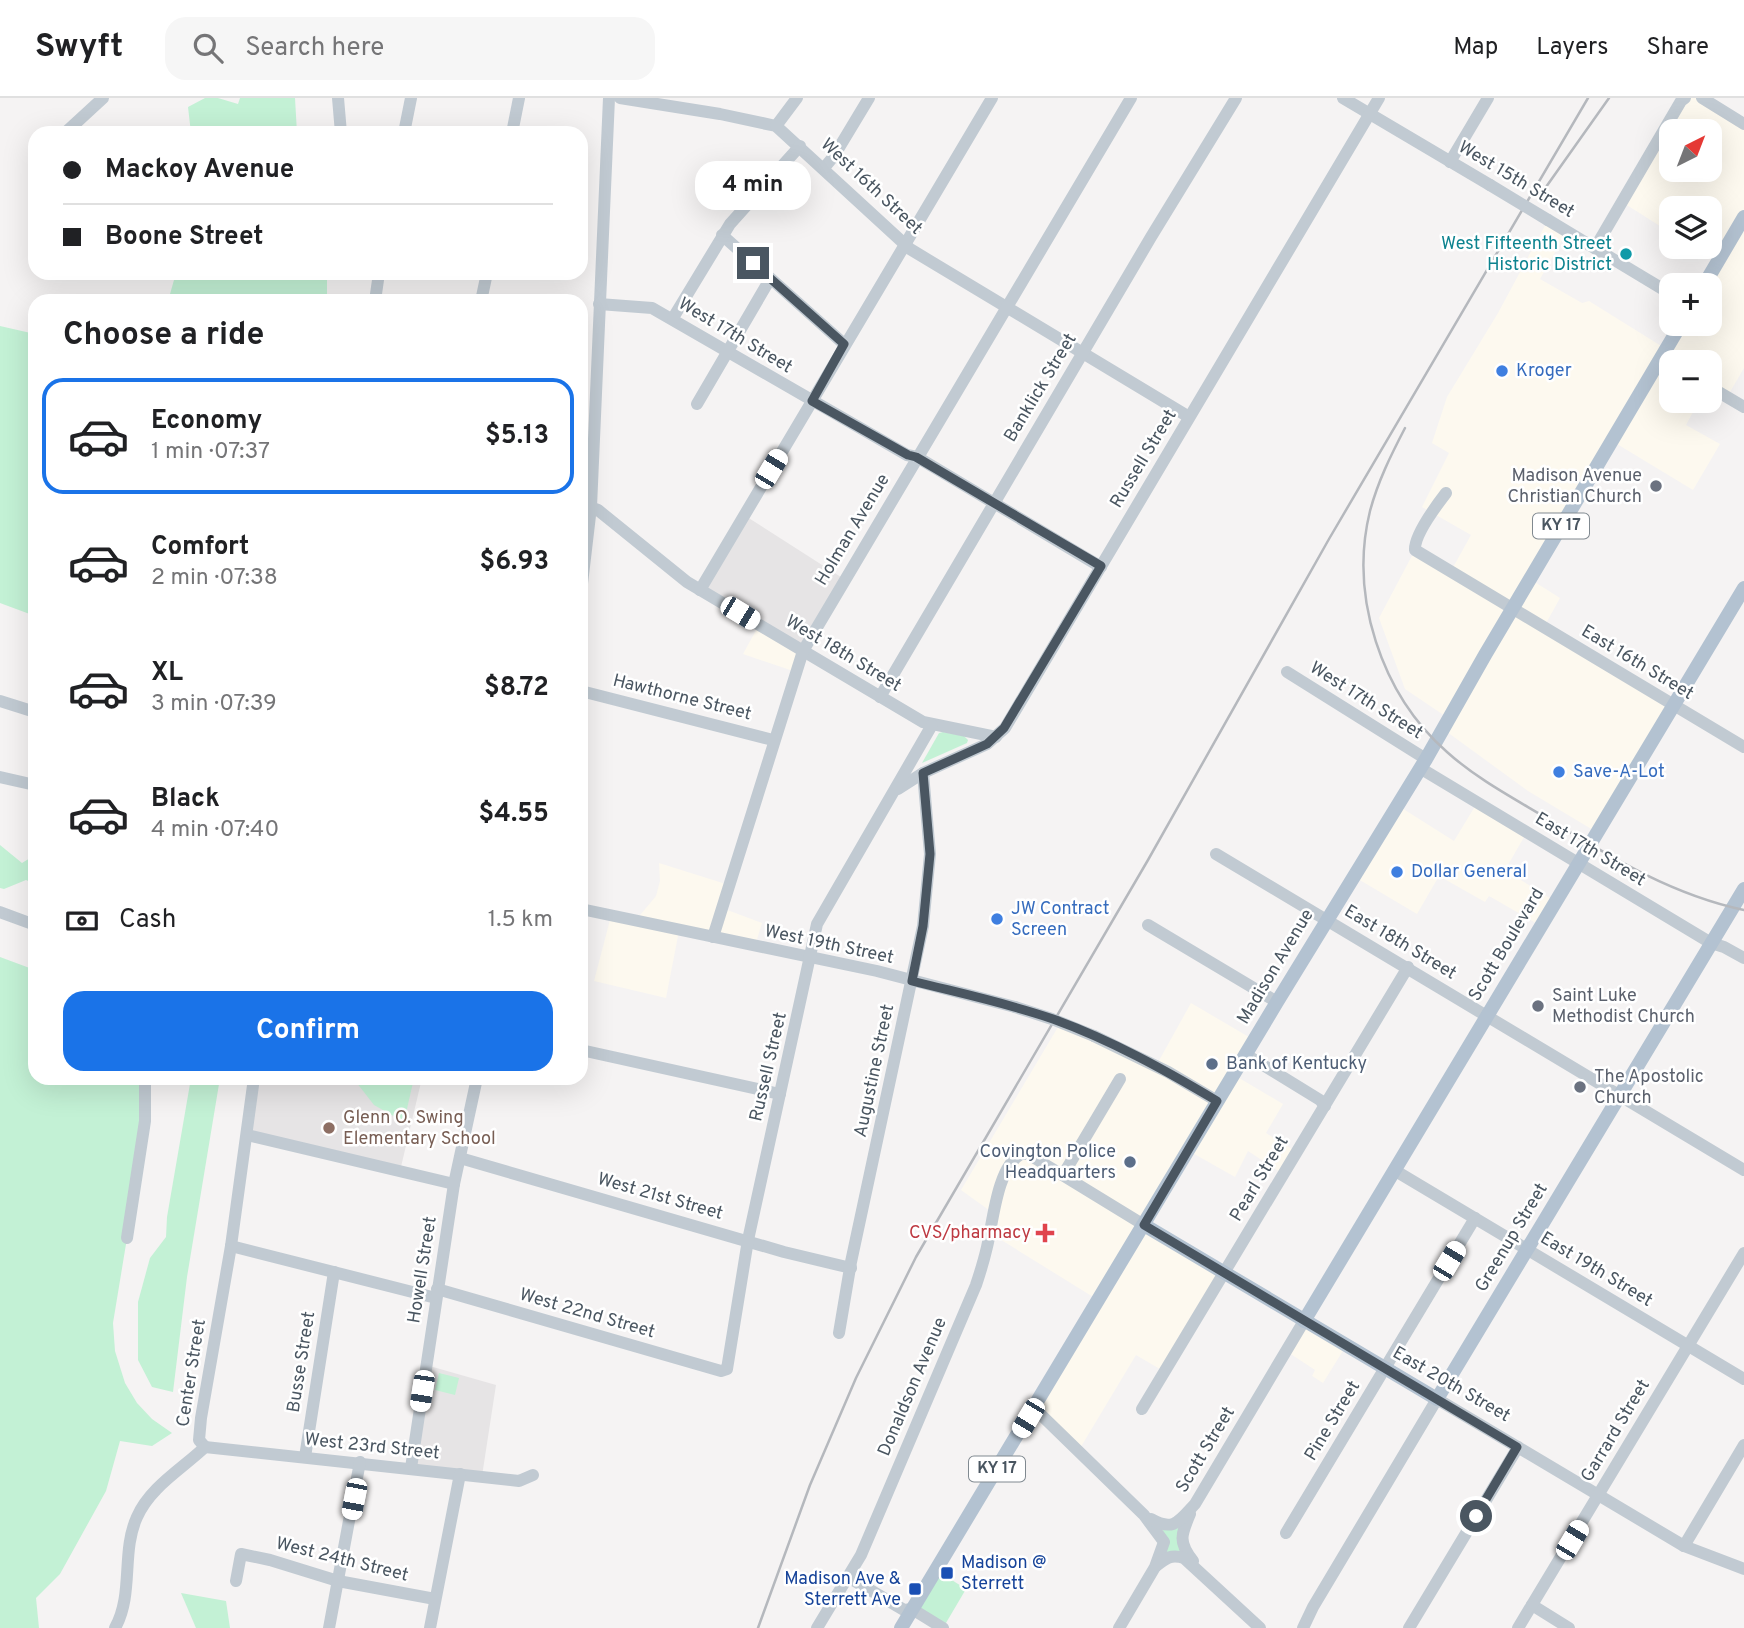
<!DOCTYPE html>
<meta charset="utf-8">
<style>
:root{--surface:#fff;--page:#f6f6f6;--text:#202124;--muted:#757577;--line:#e0e0e0;--accent:#1a73e8}
body{margin:0;font-family:Overpass,sans-serif;background:var(--page);color:var(--text);height:100vh;display:flex;flex-direction:column;font-size:26px;white-space:nowrap}
*{box-sizing:border-box;margin:0}
p{font-size:23px;color:var(--muted)}
.icon{flex:none;width:38px;height:38px;fill:none;stroke:currentColor;stroke-width:2;stroke-linecap:round;stroke-linejoin:round}
.map{position:relative;flex:1;overflow:hidden}
.details{position:absolute;left:28px;top:196px;width:560px;height:791px;display:flex;flex-direction:column;background:var(--surface);border-radius:21px;box-shadow:0 7px 28px #0002}
.details>*{flex:none}
.guide{position:absolute;left:28px;top:28px;width:560px;height:154px;border-radius:21px;box-shadow:0 7px 28px #0002;display:grid;align-content:center;height:154px;padding:0 35px;background:var(--surface)}
.needle{width:46px;rotate:42deg}
.controls{position:absolute;left:1659px;top:21px;display:grid;gap:14px}
.controls a{display:grid;place-items:center;width:63px;height:63px;border-radius:14px;background:var(--surface);box-shadow:0 7px 28px #0002;font-size:35px}
.end{position:absolute;width:32px;height:32px;margin:-16px;border:9px solid #4a5661;background:#fff;box-shadow:0 0 0 4px #fff}
.from{border-radius:50%}
.bubble{position:absolute;height:49px;border-radius:21px;background:var(--surface);box-shadow:0 7px 28px #0002;font-size:23px;font-weight:700;line-height:49px;text-align:center}
.car{position:absolute;width:21px;height:42px;margin:-21px -10px;border-radius:9px;box-shadow:0 0 5px 2px #0007;background:linear-gradient(#fff 24%,#345 0 40%,#fff 0 76%,#345 0 86%,#fff 0)}
.guide b{display:flex;align-items:center;gap:24px;height:66px;font-size:26px}
.guide b+b{border-top:2px solid var(--line)}
.guide i{width:18px;height:18px;background:var(--text)}
ul{padding:0;list-style:none}
li{display:flex;align-items:center;gap:21px;height:116px;margin:0 14px 10px;padding:0 21px;border:4px solid transparent;border-radius:21px}
li div{flex:1}
li b{display:block;font-size:26px}
li em{font-style:normal;font-weight:700}
li.on{border-color:var(--accent)}
li>.icon{width:63px;height:63px;stroke-width:1.5}
h2{padding:0 35px;font-size:32px;line-height:84px}
.pay{display:flex;align-items:center;gap:18px;height:77px;padding:0 35px;font-size:26px}
.pay p{margin-inline-start:auto}
.button{display:flex;gap:14px;margin-top:auto;padding:14px 35px}
.button a{flex:1;height:80px;border-radius:21px;background:var(--accent);color:#fff;font-size:28px;font-weight:700;line-height:80px;text-align:center}
header{display:flex;align-items:center;gap:42px;box-sizing:border-box;height:98px;padding:0 35px;background:var(--surface);border-bottom:2px solid var(--line)}
header strong{font-size:33px}
nav{display:flex;gap:38px;margin-inline-start:auto;font-size:24px}
.search{width:490px;height:63px;background:var(--page);display:flex;align-items:center;gap:18px;box-sizing:border-box;padding:0 24px;border-radius:21px;color:var(--muted);font-size:26px}
.map>svg:first-child{display:block}
.commercial{fill:#fdf9ef;fill-rule:evenodd}
.education{fill:#e6e4e5}
.green{fill:#c3f1d5}
.lines{fill:none;stroke-linecap:round;stroke-linejoin:round}
.minor{stroke:#c1cad2;stroke-width:12}
.major{stroke:#b3c2d1;stroke-width:14}
.rail{stroke:#b5b8bd;stroke-width:2.5}
.minor-bridge{stroke:#c1cad2;stroke-width:12}
.route{stroke:#4a5661;stroke-width:9}
.culture-dot{fill:#0f9aa8;stroke:#fff;stroke-width:2.5}
.shop-dot{fill:#3f7fe0;stroke:#fff;stroke-width:2.5}
.worship-dot{fill:#6b7280;stroke:#fff;stroke-width:2.5}
.service-dot{fill:#5c6f8a;stroke:#fff;stroke-width:2.5}
.education-dot{fill:#8d6e63;stroke:#fff;stroke-width:2.5}
.health-dot{fill:#e0444e;stroke:#fff;stroke-width:2.5}
.transit-dot{fill:#1a4fb4;stroke:#fff;stroke-width:2.5}
.labels{text-anchor:middle;dominant-baseline:central;stroke-width:5;stroke-linejoin:round;paint-order:stroke}
.shield{fill:#fff;stroke:#808990;stroke-width:2}
.shield-label{font-size:16px;font-weight:bold;fill:#4a5661}
.street-label{font-size:18px;fill:#4a5661;stroke:#fff}
.culture-label{font-size:18px;fill:#0d838f;stroke:#fff;text-anchor:end}
.shop-label{font-size:18px;fill:#366cbe;stroke:#fff;text-anchor:start}
.worship-label{font-size:18px;fill:#5b616d;stroke:#fff;text-anchor:start}
.service-label{font-size:18px;fill:#4e5e75;stroke:#fff;text-anchor:start}
.education-label{font-size:18px;fill:#785e54;stroke:#fff;text-anchor:start}
.health-label{font-size:18px;fill:#be3a42;stroke:#fff;text-anchor:end}
.transit-label{font-size:18px;fill:#164399;stroke:#fff;text-anchor:start}
</style>
<header>
<strong>Swyft</strong>
<div class="search"><svg class="icon" aria-label="search" viewBox="0 0 24 24"><circle cx="10" cy="10" r="6"/><path d="M15 15l6 6"/></svg>Search here</div>
<nav><a>Map</a><a>Layers</a><a>Share</a></nav>
</header>
<div class="map">
<svg width="1744" height="1530" viewBox="0 0 1744 1530">
<rect width="100%" height="100%" fill="#f5f3f3"/>
<g class="commercial">
<path d="M1685 0H1702L1744 26V270L1727 299 1710 289V264H1671V303H1699L1686 327 1720 346 1693 392 1612 343 1530 481 1560 500 1544 529 1674 608 1598 735 1528 693 1443 631 1448 620 1405 591 1379 520 1415 452 1451 473 1471 437 1422 409 1449 355 1432 345 1447 299 1498 215 1548 122 1567 133 1540 181 1582 205 1589 203 1666 251 1681 226H1710V187L1718 163 1695 149H1710V110H1671V135L1622 104ZM1671 33H1710V72H1671Z"/>
<polygon points="759,527 803,553 796,574 743,556"/>
<polygon points="1477,705 1527,734 1505,772 1556,804 1541,828 1489,798 1485,804 1439,778 1417,816 1353,778 1397,707 1454,743"/>
<polygon points="659,765 729,787 722,810 762,825 755,848 679,833 666,900 594,883 611,818 635,823 656,798 660,783"/>
<polygon points="1191,905 1254,942 1234,977 1283,1006 1266,1035 1297,1054 1283,1076 1248,1053 1235,1079 1189,1053 1144,1127 1223,1175 1165,1274 1136,1257 1079,1352 1034,1310 1098,1202 990,1135 993,1115 961,1092 1061,924 1156,968"/>
<polygon points="1304,1223 1346,1248 1323,1285 1312,1278 1315,1272 1286,1253"/>
</g>
<g class="education">
<polygon points="744,417 844,481 803,553 700,492"/>
<polygon points="254,980 422,980 400,1073 247,1037"/>
<polygon points="426,1267 496,1287 482,1378 411,1370"/>
</g>
<g class="green">
<polygon points="205,0 218,0 238,6 240,0 295,0 297,35 191,35 188,9"/>
<polygon points="176,175 327,175 327,203 168,203"/>
<polygon points="0,228 35,236 35,518 0,505"/>
<polygon points="943,634 964,638 968,642 967,645 922,665 939,635"/>
<polygon points="0,747 22,765 35,757 35,786 26,782 4,791 0,790"/>
<polygon points="0,859 35,872 35,980 145,980 127,1140 113,1225 115,1253 125,1285 137,1305 152,1321 172,1335 152,1348 120,1343 106,1393 60,1476 36,1500 39,1530 0,1530"/>
<polygon points="191,980 220,980 187,1179 173,1294 152,1289 138,1262 138,1204 150,1160 166,1139 167,1119"/>
<polygon points="353,980 414,980 404,1024 374,1007"/>
<polygon points="439,1275 459,1280 455,1297 435,1292"/>
<polygon points="1162,1427 1185,1427 1188,1458 1167,1459"/>
<polygon points="936,1472 966,1491 943,1530 912,1511"/>
<polygon points="181,1495 226,1503 230,1530 196,1530"/>
</g>
<g class="lines">
<g class="minor">
<polyline points="338,0 341,35"/>
<polyline points="620,0 720,16 776,28 910,151 1189,319"/>
<polyline points="1343,0 1490,87"/>
<polyline points="1702,0 1744,26"/>
<polyline points="776,28 797,0"/>
<polyline points="65,35 103,0"/>
<polyline points="404,35 411,0"/>
<polyline points="512,35 519,0"/>
<polyline points="1450,64 1488,0"/>
<polyline points="824,70 834,58 869,0"/>
<polyline points="1548,122 1671,196"/>
<polyline points="722,137 844,246"/>
<polyline points="1595,150 1681,3 1685,0"/>
<polyline points="375,203 379,175"/>
<polyline points="481,203 487,175"/>
<polyline points="599,206 652,210 907,357 917,359 1101,469"/>
<polyline points="673,220 730,126 800,48"/>
<polyline points="1660,261 1671,267"/>
<polyline points="1710,289 1744,309"/>
<polyline points="697,306 770,181"/>
<path d="M1446 395C1436 408 1414 437 1415 452L1744 649"/>
<polyline points="581,406 598,412 687,484 923,624 996,639"/>
<polyline points="700,492 992,0"/>
<polyline points="581,494 591,409 609,0"/>
<polyline points="1287,574 1426,661"/>
<polyline points="581,593 773,642"/>
<polyline points="880,599 1151,139 1236,0"/>
<polyline points="0,603 35,614"/>
<polyline points="1420,670 1711,845 1724,849 1744,860"/>
<polyline points="0,679 35,687"/>
<polyline points="898,691 923,675 987,646 1005,630 1379,0"/>
<polyline points="1216,756 1744,1072"/>
<polyline points="581,811 877,873 1015,909"/>
<polyline points="0,814 35,827"/>
<polyline points="1148,827 1277,904"/>
<polyline points="713,839 803,553 1131,0"/>
<polyline points="1094,938 1168,974 1217,1003"/>
<polyline points="581,952 780,996"/>
<polyline points="1245,956 1320,1002 1325,1008"/>
<polyline points="247,1037 454,1086"/>
<polyline points="460,1060 784,1154 851,1170"/>
<polyline points="1394,1072 1744,1281"/>
<polyline points="1063,1077 1120,981"/>
<polyline points="127,1140 145,1023 145,980"/>
<polyline points="231,1148 436,1200"/>
<polyline points="437,1191 721,1273 727,1271 748,1142 817,826 932,627"/>
<polyline points="839,1235 851,1164 923,828 930,756 923,675"/>
<polyline points="1034,1310 1144,1417 1164,1444 1155,1469 1119,1530"/>
<polyline points="1142,1311 1408,869"/>
<polyline points="205,1349 199,1342 201,1320 231,1148 254,980"/>
<polyline points="205,1349 519,1383 533,1377"/>
<polyline points="305,1359 334,1174"/>
<polyline points="411,1370 454,1086 477,980"/>
<path d="M1190 1416C1181 1437 1178 1444 1193 1463"/>
<path d="M1151 1421C1174 1434 1179 1423 1195 1406L1304 1223"/>
<polyline points="1286,1435 1475,1120"/>
<polyline points="1684,1448 1744,1347"/>
<path d="M1156 1468C1166 1460 1171 1456 1184 1460L1260 1530"/>
<polyline points="848,1479 904,1512 912,1511 943,1530"/>
<polyline points="236,1483 241,1456 270,1462 338,1483 435,1501"/>
<polyline points="1532,1507 1569,1530"/>
<path d="M115 1530C134 1496 121 1454 137 1419 150 1389 182 1371 205 1349"/>
<polyline points="329,1530 360,1364"/>
<polyline points="430,1530 460,1376"/>
<path d="M817 1530 861 1457 976 1187C980 1175 984 1162 987 1149 993 1124 997 1069 1021 1056H1028L1144 1127"/>
<polyline points="1303,1530 1313,1509 1437,1301 1684,1448 1744,1471"/>
<polyline points="1409,1530 1518,1349"/>
<polyline points="1518,1530 1744,1155"/>
</g>
<g class="major">
<polyline points="1704,187 1744,119"/>
<polyline points="1144,1127 1437,1301 1744,791"/>
<polyline points="1304,1223 1744,490"/>
<polyline points="901,1530 1277,904 1426,661 1485,557 1681,226"/>
</g>
<g class="rail">
<polyline points="1546,89 1609,0"/>
<path d="M1405 330C1391 357 1378 383 1370 413 1349 498 1381 596 1447 654 1478 682 1517 702 1553 724 1614 761 1673 797 1744 812"/>
<polyline points="758,1530 810,1387 856,1280 916,1159 1148,762 1329,441 1588,0"/>
</g>
<g class="minor-bridge">
<polyline points="1490,87 1548,122"/>
<polyline points="1015,909 1052,921 1094,938"/>
</g>
</g>
<g class="lines">
<path class="route" d="M753 165 844 246 812 303 908 357 916 359 1101 468 1004 630 987 646 923 675 930 756 923 828 912 883C959 895 1007 905 1053 921 1111 942 1165 972 1217 1003L1144 1127 1517 1349 1476 1418"/>
</g>
<circle class="culture-dot" cx="1626" cy="156" r="7"/>
<g class="shop-dot">
<circle cx="1502" cy="273" r="7"/>
<circle cx="1559" cy="674" r="7"/>
<circle cx="1397" cy="774" r="7"/>
<circle cx="997" cy="821" r="7"/>
</g>
<g class="worship-dot">
<circle cx="1656" cy="388" r="7"/>
<circle cx="1538" cy="908" r="7"/>
<circle cx="1580" cy="989" r="7"/>
</g>
<g class="service-dot">
<circle cx="1212" cy="966" r="7"/>
<circle cx="1130" cy="1064" r="7"/>
</g>
<circle class="education-dot" cx="329" cy="1030" r="7"/>
<path class="health-dot" d="M1041.5 1124.5h7v7h7v7h-7v7h-7v-7h-7v-7h7z"/>
<g class="transit-dot">
<rect x="940" y="1468" width="14" height="14" rx="3.5"/>
<rect x="908" y="1484" width="14" height="14" rx="3.5"/>
</g>
<g class="labels">
<g class="shield">
<rect x="1533" y="415.5" width="56" height="25" rx="5"/>
<rect x="969" y="1358.5" width="56" height="25" rx="5"/>
</g>
<g class="shield-label">
<text x="1561" y="428">KY 17</text>
<text x="997" y="1371">KY 17</text>
</g>
<g class="street-label">
<text transform="translate(1516 82) rotate(31)">West 15th Street</text>
<text transform="translate(871 89) rotate(43)">West 16th Street</text>
<text transform="translate(735 238) rotate(31)">West 17th Street</text>
<text transform="translate(1041 290) rotate(-59)">Banklick Street</text>
<text transform="translate(1144 361) rotate(-59)">Russell Street</text>
<text transform="translate(853 432) rotate(-59)">Holman Avenue</text>
<text transform="translate(843 556) rotate(31)">West 18th Street</text>
<text transform="translate(1637 565) rotate(31)">East 16th Street</text>
<text transform="translate(682 600) rotate(14)">Hawthorne Street</text>
<text transform="translate(1366 603) rotate(32)">West 17th Street</text>
<text transform="translate(1590 752) rotate(31)">East 17th Street</text>
<text transform="translate(1400 845) rotate(31)">East 18th Street</text>
<text transform="translate(829 847) rotate(12)">West 19th Street</text>
<text transform="translate(1507 847) rotate(-59)">Scott Boulevard</text>
<text transform="translate(1276 869) rotate(-59)">Madison Avenue</text>
<text transform="translate(769 969) rotate(-77)">Russell Street</text>
<text transform="translate(875 973) rotate(-78)">Augustine Street</text>
<text transform="translate(1260 1081) rotate(-59)">Pearl Street</text>
<text transform="translate(660 1099) rotate(16)">West 21st Street</text>
<text transform="translate(1512 1140) rotate(-59)">Greenup Street</text>
<text transform="translate(423 1172) rotate(-81)">Howell Street</text>
<text transform="translate(1596 1172) rotate(31)">East 19th Street</text>
<text transform="translate(587 1216) rotate(16)">West 22nd Street</text>
<text transform="translate(302 1264) rotate(-81)">Busse Street</text>
<text transform="translate(192 1275) rotate(-81)">Center Street</text>
<text transform="translate(1451 1287) rotate(30)">East 20th Street</text>
<text transform="translate(913 1289) rotate(-67)">Donaldson Avenue</text>
<text transform="translate(1333 1323) rotate(-59)">Pine Street</text>
<text transform="translate(1616 1333) rotate(-59)">Garrard Street</text>
<text transform="translate(372 1349) rotate(6)">West 23rd Street</text>
<text transform="translate(1206 1352) rotate(-59)">Scott Street</text>
<text transform="translate(342 1462) rotate(14)">West 24th Street</text>
</g>
<g class="culture-label">
<text x="1612" y="146">West Fifteenth Street<tspan x="1612" dy="21">Historic District</tspan></text>
</g>
<g class="shop-label">
<text x="1516" y="273">Kroger</text>
<text x="1573" y="674">Save-A-Lot</text>
<text x="1411" y="774">Dollar General</text>
<text x="1011" y="811">JW Contract<tspan x="1011" dy="21">Screen</tspan></text>
</g>
<g class="worship-label">
<text x="1642" y="378" text-anchor="end">Madison Avenue<tspan x="1642" dy="21">Christian Church</tspan></text>
<text x="1552" y="898">Saint Luke<tspan x="1552" dy="21">Methodist Church</tspan></text>
<text x="1594" y="979">The Apostolic<tspan x="1594" dy="21">Church</tspan></text>
</g>
<g class="service-label">
<text x="1226" y="966">Bank of Kentucky</text>
<text x="1116" y="1054" text-anchor="end">Covington Police<tspan x="1116" dy="21">Headquarters</tspan></text>
</g>
<g class="education-label">
<text x="343" y="1020">Glenn O. Swing<tspan x="343" dy="21">Elementary School</tspan></text>
</g>
<g class="health-label">
<text x="1031" y="1135">CVS/pharmacy</text>
</g>
<g class="transit-label">
<text x="961" y="1465">Madison @<tspan x="961" dy="21">Sterrett</tspan></text>
<text x="901" y="1481" text-anchor="end">Madison Ave &amp;<tspan x="901" dy="21">Sterrett Ave</tspan></text>
</g>
</g>
</svg>
<div class="controls">
<a><svg class="needle" viewBox="-14 -14 28 28"><path d="M0-13l5 13h-10z" fill="#e53935"/><path d="M0 13l5-13h-10z" fill="#757577"/></svg></a>
<a><svg class="icon" aria-label="layers" viewBox="0 0 24 24"><path d="M12 4l9 5-9 5-9-5zM3 14l9 5 9-5"/></svg></a>
<a>+</a>
<a>−</a>
</div>
<i class="end from" style="left:1476px;top:1418px"></i>
<i class="end" style="left:753px;top:165px"></i>
<div class="bubble" style="left:695px;top:63px;width:116px">4 min</div>
<i class="car" style="left:771px;top:371px;rotate:31deg"></i>
<i class="car" style="left:740px;top:515px;rotate:121deg"></i>
<i class="car" style="left:1449px;top:1163px;rotate:31deg"></i>
<i class="car" style="left:422px;top:1293px;rotate:189deg"></i>
<i class="car" style="left:1028px;top:1320px;rotate:211deg"></i>
<i class="car" style="left:354px;top:1401px;rotate:191deg"></i>
<i class="car" style="left:1572px;top:1442px;rotate:31deg"></i>
<div class="guide">
<b><i class="from"></i>Mackoy Avenue</b>
<b><i></i>Boone Street</b>
</div>
<section class="details">
<h2>Choose a ride</h2>
<ul>
<li class="on"><svg class="icon" aria-label="car" viewBox="0 0 24 24"><path d="M5 17H2v-5l4-1 3-4h7l3 4 3 1v5h-3M9 17h6M6 11h13"/><circle cx="7" cy="17" r="2"/><circle cx="17" cy="17" r="2"/></svg><div><b>Economy</b><p>1 min · 07:37</p></div><em>$5.13</em></li>
<li><svg class="icon" aria-label="car" viewBox="0 0 24 24"><path d="M5 17H2v-5l4-1 3-4h7l3 4 3 1v5h-3M9 17h6M6 11h13"/><circle cx="7" cy="17" r="2"/><circle cx="17" cy="17" r="2"/></svg><div><b>Comfort</b><p>2 min · 07:38</p></div><em>$6.93</em></li>
<li><svg class="icon" aria-label="car" viewBox="0 0 24 24"><path d="M5 17H2v-5l4-1 3-4h7l3 4 3 1v5h-3M9 17h6M6 11h13"/><circle cx="7" cy="17" r="2"/><circle cx="17" cy="17" r="2"/></svg><div><b>XL</b><p>3 min · 07:39</p></div><em>$8.72</em></li>
<li><svg class="icon" aria-label="car" viewBox="0 0 24 24"><path d="M5 17H2v-5l4-1 3-4h7l3 4 3 1v5h-3M9 17h6M6 11h13"/><circle cx="7" cy="17" r="2"/><circle cx="17" cy="17" r="2"/></svg><div><b>Black</b><p>4 min · 07:40</p></div><em>$4.55</em></li>
</ul>
<div class="pay"><svg class="icon" aria-label="cash" viewBox="0 0 24 24"><path d="M3 7h18v10H3z"/><circle cx="12" cy="12" r="2"/></svg>Cash<p>1.5 km</p></div>
<div class="button"><a>Confirm</a></div>
</section>
</div>
